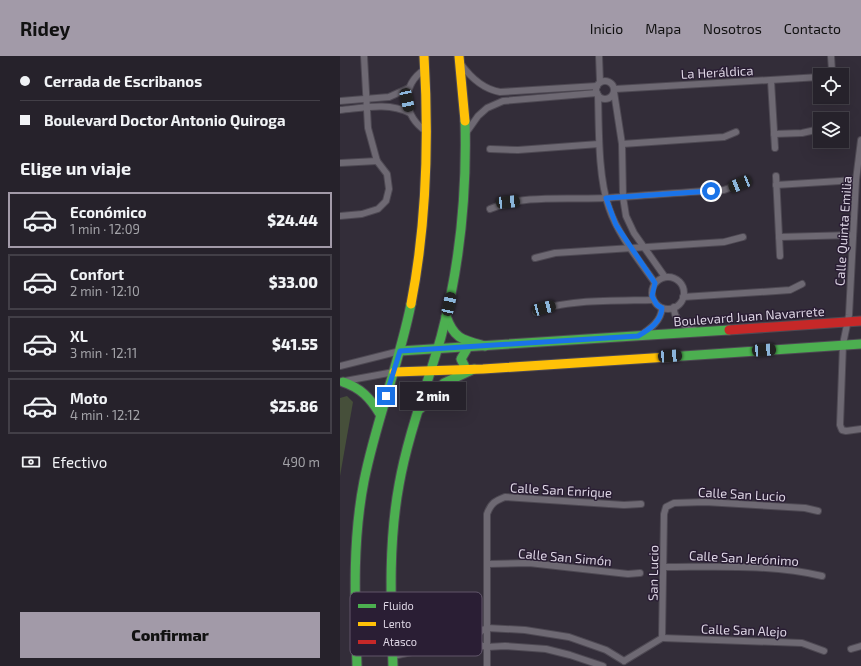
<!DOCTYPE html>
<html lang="es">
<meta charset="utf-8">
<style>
:root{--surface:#26222b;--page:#2e2a33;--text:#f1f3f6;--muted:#a4a4a9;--line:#423f47;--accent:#a29aa8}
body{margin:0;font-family:"Exo 2",sans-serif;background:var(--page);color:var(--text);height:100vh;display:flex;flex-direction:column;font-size:15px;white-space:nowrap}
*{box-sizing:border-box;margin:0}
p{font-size:13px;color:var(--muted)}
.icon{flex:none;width:22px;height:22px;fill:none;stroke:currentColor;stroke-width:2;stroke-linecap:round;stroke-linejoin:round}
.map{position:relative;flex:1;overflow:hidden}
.panel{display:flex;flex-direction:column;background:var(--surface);width:340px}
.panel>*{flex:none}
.banner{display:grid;align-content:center;height:88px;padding:0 20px;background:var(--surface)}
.buttons{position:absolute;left:473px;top:12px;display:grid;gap:8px}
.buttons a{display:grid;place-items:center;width:36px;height:36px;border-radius:0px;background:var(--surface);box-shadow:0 4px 16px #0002,0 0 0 1px var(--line);font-size:20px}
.end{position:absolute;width:18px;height:18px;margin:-9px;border:5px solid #1a73e8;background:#fff;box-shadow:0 0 0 2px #fff}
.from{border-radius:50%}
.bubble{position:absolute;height:28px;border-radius:0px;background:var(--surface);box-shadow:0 4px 16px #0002,0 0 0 1px var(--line);font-size:13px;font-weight:800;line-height:28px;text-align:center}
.car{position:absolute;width:12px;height:24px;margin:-12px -6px;border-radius:5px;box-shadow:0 0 3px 1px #0007;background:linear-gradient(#222 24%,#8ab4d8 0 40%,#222 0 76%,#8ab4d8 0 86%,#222 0)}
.banner b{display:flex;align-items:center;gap:14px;height:38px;font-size:15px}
.banner b+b{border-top:1px solid var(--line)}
.banner i{width:10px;height:10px;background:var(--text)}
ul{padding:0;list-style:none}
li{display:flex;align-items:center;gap:12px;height:56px;margin:0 8px 6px;padding:0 12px;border:2px solid var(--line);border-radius:0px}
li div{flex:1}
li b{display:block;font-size:15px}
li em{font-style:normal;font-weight:800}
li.selected{border-color:var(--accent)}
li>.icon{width:36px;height:36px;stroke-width:1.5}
h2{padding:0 20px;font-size:18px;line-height:48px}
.pay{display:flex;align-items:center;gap:10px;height:44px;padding:0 20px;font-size:15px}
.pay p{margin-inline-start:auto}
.action{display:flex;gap:8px;margin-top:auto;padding:8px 20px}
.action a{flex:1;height:46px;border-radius:0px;background:var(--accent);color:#111;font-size:16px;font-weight:800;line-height:46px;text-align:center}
header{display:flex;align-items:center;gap:24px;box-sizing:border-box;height:56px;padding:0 20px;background:var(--accent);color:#111}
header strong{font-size:19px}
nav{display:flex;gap:22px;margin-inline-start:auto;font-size:14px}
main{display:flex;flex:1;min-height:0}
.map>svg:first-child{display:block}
.green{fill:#464f3a}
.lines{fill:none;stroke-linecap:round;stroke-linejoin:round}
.street-casing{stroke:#4e4953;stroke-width:8}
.fast-casing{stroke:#4e4953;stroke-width:11}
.slow-casing{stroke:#4e4953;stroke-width:11}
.jam-casing{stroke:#4e4953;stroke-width:11}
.street{stroke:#6e6973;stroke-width:6}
.fast{stroke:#4caf50;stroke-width:9}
.slow{stroke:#ffc107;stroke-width:9}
.jam{stroke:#c62828;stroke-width:9}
.route{stroke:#1a73e8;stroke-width:5}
.labels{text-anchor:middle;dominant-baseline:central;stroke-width:3;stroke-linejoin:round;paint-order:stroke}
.street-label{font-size:13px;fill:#ddd5e4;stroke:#2a1e34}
.key{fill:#2a1e34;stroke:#605569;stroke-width:1}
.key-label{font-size:11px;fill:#ddd5e4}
</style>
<header>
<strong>Ridey</strong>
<nav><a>Inicio</a><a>Mapa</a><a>Nosotros</a><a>Contacto</a></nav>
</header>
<main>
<section class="panel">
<div class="banner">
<b><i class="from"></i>Cerrada de Escribanos</b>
<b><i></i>Boulevard Doctor Antonio Quiroga</b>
</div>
<h2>Elige un viaje</h2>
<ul>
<li class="selected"><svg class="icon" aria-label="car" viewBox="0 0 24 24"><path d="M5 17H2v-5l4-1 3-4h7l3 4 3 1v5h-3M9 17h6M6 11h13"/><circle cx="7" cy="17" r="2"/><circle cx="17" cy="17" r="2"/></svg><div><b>Económico</b><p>1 min · 12:09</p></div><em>$24.44</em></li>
<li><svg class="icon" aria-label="car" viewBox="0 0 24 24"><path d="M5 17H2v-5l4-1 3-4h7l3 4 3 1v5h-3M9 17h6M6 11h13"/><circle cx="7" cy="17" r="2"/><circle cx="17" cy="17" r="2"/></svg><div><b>Confort</b><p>2 min · 12:10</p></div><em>$33.00</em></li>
<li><svg class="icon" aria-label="car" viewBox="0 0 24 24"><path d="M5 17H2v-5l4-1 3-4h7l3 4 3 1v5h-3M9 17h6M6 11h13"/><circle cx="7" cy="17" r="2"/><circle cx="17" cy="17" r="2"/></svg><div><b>XL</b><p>3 min · 12:11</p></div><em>$41.55</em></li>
<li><svg class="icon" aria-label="car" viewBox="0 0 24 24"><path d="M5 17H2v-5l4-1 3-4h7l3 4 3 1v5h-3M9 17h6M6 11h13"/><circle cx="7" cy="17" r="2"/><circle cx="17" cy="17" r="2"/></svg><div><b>Moto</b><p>4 min · 12:12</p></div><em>$25.86</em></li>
</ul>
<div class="pay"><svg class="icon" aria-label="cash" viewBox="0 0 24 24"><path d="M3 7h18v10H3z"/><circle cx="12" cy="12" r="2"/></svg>Efectivo<p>490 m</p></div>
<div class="action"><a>Confirmar</a></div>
</section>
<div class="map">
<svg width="521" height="610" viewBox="0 0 521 610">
<rect width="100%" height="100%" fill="#332d39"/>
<polygon class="green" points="7,340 13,346 0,420 0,342"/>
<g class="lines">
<g class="street-casing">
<g id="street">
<polyline points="259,0 260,26"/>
<path d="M121 8C131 22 143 33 160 36L257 30"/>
<path d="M85 13C60 30 63 60 87 76"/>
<polyline points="488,19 492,15 491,0"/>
<circle cx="265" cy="34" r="9"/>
<polyline points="431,25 435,92"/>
<polyline points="275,33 480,21"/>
<polyline points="274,36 282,88 283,141 286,160 294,177 325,221"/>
<path d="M258 39C259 73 258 121 269 152 278 179 299 204 315 227"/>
<polyline points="0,45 49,41 69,32"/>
<path d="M0 54C23 52 48 46 70 57"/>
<polyline points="126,77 138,60 147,52 163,45 257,37"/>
<polyline points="434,78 462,77 480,73"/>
<polyline points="521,84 516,124 509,259 503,288 500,369 502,374 506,375 521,373"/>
<polyline points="282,88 384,81 396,76"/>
<polyline points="150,93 178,94 259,88"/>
<polyline points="0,107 37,105"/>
<polyline points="436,120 440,200"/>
<polyline points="436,129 516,124"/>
<path d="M150 153C183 138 229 144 265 142 304 140 344 136 384 134L400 128"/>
<polyline points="0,160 22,158 38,153 46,145 49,133 47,118 37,105 28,72 24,0"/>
<polyline points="439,181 513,179"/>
<polyline points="195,202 215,197 384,186 403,181"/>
<circle cx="328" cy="237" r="16"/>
<polyline points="343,241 436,235 450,234 462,228"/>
<path d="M334 251C333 263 345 271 355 274"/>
<path d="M196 256C223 243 282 245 313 244"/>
<path d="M301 279C311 272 321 265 322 252"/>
<polyline points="0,310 60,295"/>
<polyline points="5,325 54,316"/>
<polyline points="148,508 189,507 288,518 300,517"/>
<path d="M325 511C376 511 431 508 482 520"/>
<polyline points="322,582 324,458 326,451 334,447 365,446 465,452 478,455"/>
<polyline points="322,582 462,587 484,595"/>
<polyline points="122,585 147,591 165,590 206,593 230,599 263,610"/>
<polyline points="511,593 521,590"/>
<polyline points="53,600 122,585 147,572 185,574 229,581 266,594 284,605"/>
<polyline points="284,605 322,582"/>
<path d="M147 610V458C151 447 155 445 165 441L284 449 301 448"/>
</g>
</g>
<g class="fast-casing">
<g id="fast">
<path d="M106 260C114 283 123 284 145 290"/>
<polyline points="60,295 389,274"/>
<polyline points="328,301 521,288"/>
<polyline points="126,313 121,303 128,291"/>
<path d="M3 326C21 332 30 342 40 358"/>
<polyline points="80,353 104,327 134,313"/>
<path d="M17 610C15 548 12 486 24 425 36 365 59 308 71 248"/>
<path d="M53 610C51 549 48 489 59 429 68 378 87 330 101 281 120 210 127 138 125 65"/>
</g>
</g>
<g class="slow-casing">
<g id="slow">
<polyline points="119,0 125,65"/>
<path d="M71 248C87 166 89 83 84 0"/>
<polyline points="54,316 143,313 328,301"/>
</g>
</g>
<g class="jam-casing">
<polyline id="jam" points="389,274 521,265"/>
</g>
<use href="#street" class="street"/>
<use href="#fast" class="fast"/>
<use href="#slow" class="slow"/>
<use href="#jam" class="jam"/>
</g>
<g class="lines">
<path class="route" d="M46 340 60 295 298 280C310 273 321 266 322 252L317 249 312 240 315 227 276 169 266 142 371 135"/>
</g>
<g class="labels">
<g class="street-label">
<text transform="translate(377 16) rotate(-3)">La Heráldica</text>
<text transform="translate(503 175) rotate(-86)">Calle Quinta Emilia</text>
<text transform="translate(409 260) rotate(-4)">Boulevard Juan Navarrete</text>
<text transform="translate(221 434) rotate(3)">Calle San Enrique</text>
<text transform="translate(402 438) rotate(3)">Calle San Lucio</text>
<text transform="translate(225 501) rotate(5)">Calle San Simón</text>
<text transform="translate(404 502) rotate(3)">Calle San Jerónimo</text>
<text transform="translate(313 517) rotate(-89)">San Lucio</text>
<text transform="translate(404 574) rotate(2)">Calle San Alejo</text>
</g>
</g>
<rect x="10" y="536" width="132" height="64" rx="6" class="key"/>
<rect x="18" y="548" width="18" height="4" fill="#4caf50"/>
<rect x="18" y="566" width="18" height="4" fill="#ffc107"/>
<rect x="18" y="584" width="18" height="4" fill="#c62828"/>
<g class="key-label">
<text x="43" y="554">Fluido</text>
<text x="43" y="572">Lento</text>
<text x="43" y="590">Atasco</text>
</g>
</svg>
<div class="buttons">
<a><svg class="icon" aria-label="locate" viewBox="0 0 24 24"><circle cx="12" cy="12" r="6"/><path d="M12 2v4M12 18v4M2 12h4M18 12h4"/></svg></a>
<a><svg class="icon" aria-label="layers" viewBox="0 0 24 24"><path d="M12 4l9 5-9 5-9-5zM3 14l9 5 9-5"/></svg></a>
</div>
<i class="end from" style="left:371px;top:135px"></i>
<i class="end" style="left:46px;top:340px"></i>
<div class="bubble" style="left:60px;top:326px;width:66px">2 min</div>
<i class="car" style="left:67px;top:44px;rotate:168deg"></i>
<i class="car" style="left:400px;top:128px;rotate:248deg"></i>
<i class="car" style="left:168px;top:146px;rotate:84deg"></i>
<i class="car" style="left:109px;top:248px;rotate:12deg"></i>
<i class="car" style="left:204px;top:252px;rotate:75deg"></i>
<i class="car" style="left:424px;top:294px;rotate:86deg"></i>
<i class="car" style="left:330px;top:300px;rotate:86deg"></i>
</div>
</main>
